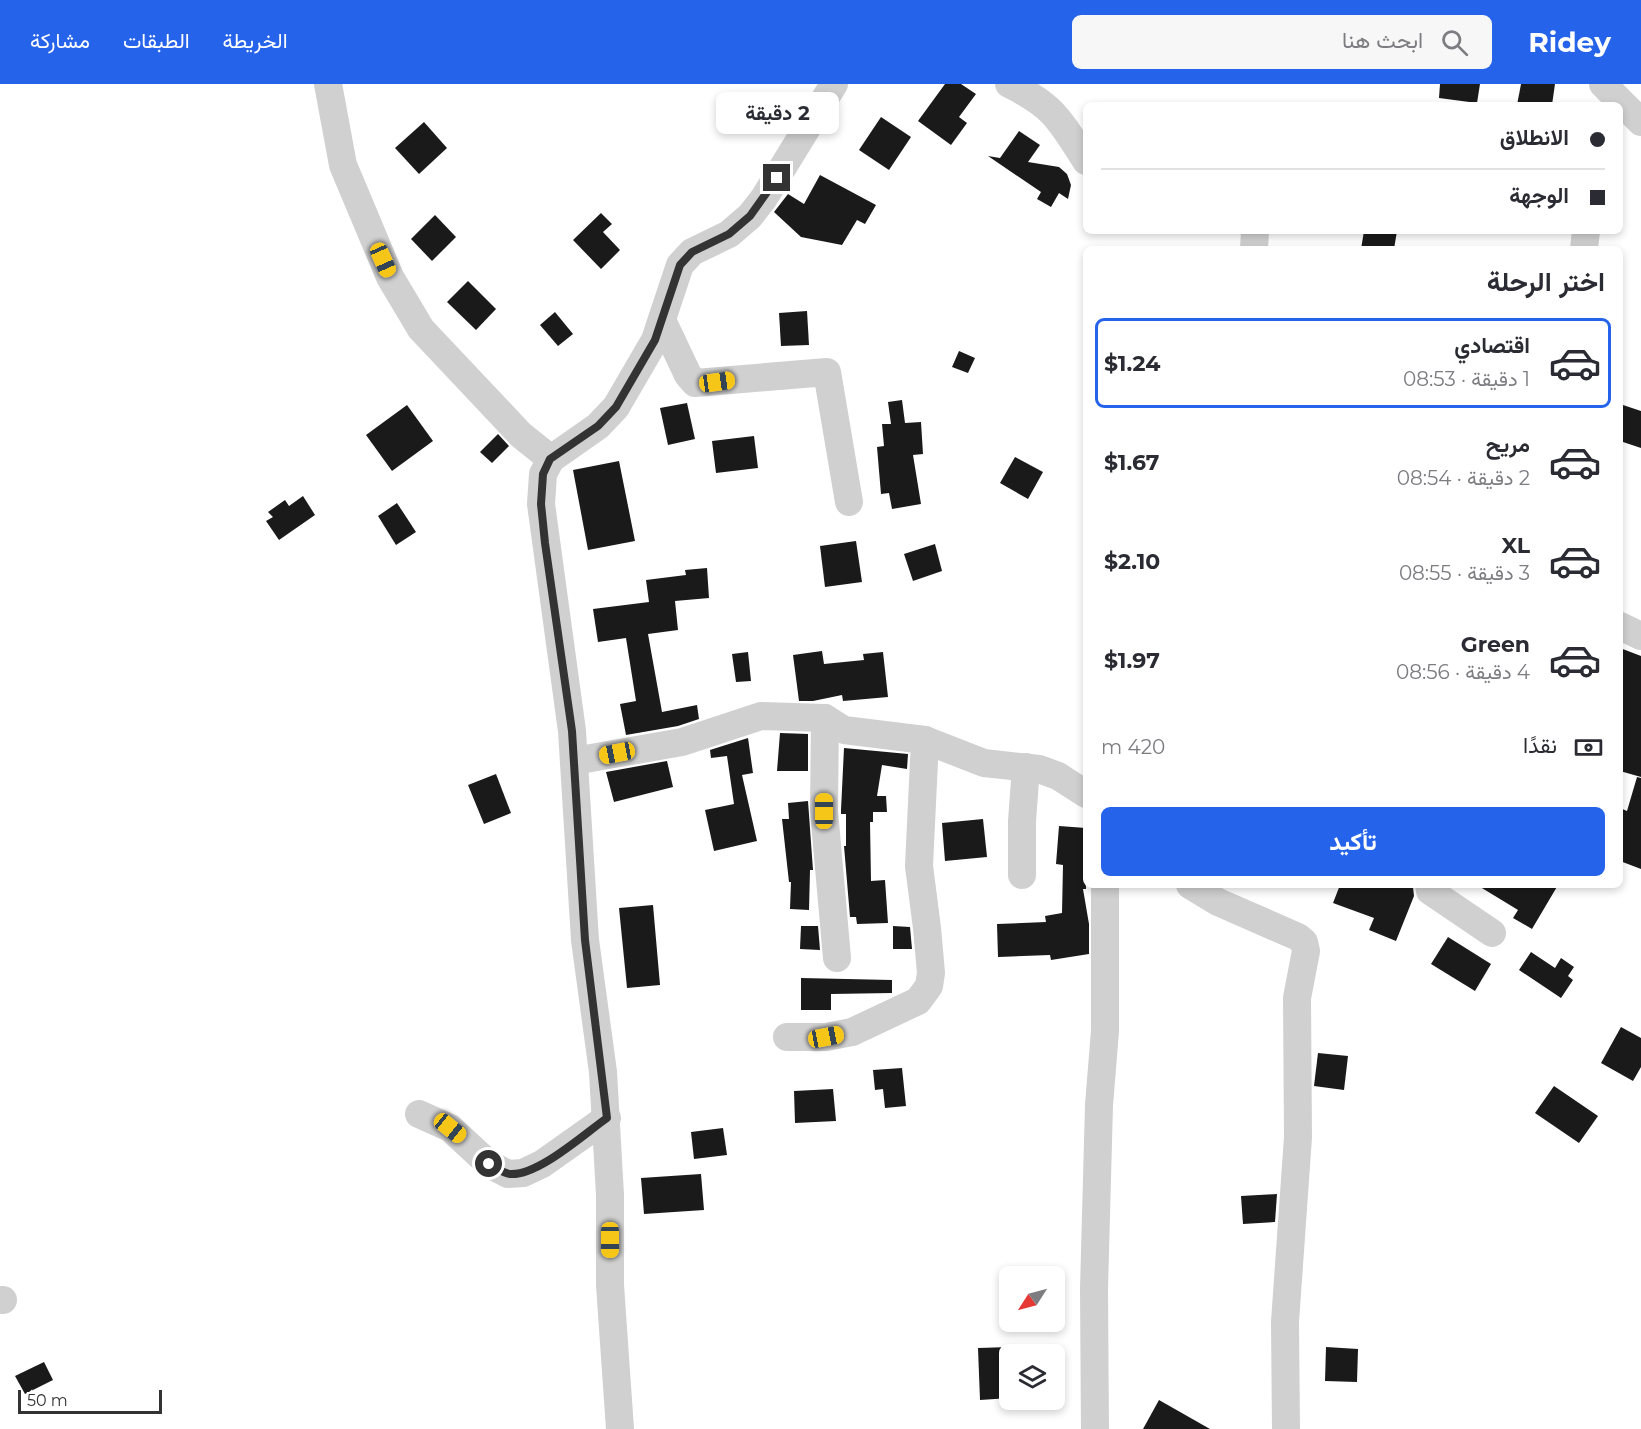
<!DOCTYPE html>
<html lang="ar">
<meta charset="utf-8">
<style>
:root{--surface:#fff;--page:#f7f7f7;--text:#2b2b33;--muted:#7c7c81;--line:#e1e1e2;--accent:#2563eb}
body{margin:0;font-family:Montserrat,Vazirmatn,sans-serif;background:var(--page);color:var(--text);direction:rtl;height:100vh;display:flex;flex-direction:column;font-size:22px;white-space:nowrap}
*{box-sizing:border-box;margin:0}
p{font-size:20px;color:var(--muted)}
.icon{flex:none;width:33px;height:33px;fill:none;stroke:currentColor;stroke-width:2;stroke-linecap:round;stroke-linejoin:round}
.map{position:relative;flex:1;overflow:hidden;direction:ltr}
.side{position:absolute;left:1083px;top:162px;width:540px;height:642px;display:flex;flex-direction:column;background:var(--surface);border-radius:9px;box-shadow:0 3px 9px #0003;direction:rtl}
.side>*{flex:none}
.hud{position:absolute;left:1083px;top:18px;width:540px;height:132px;border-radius:9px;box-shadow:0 3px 9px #0003;direction:rtl;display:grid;align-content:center;height:132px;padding:0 18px;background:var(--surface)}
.needle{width:39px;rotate:234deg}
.tools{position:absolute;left:999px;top:1182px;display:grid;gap:12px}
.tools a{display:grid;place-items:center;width:66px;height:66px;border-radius:9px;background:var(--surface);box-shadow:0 3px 9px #0003;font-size:30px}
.scale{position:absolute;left:18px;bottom:15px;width:144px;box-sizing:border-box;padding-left:6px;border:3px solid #333;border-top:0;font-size:16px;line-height:21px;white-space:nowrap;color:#333;-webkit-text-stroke:4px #fff;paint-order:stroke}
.end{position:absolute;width:27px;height:27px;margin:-14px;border:8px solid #333;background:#fff;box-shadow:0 0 0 3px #fff}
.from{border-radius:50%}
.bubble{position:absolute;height:42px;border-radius:9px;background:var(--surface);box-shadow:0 3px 9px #0003;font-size:20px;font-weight:700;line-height:42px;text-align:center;direction:rtl}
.car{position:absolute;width:18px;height:36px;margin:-18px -9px;border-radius:8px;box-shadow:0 0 4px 2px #0007;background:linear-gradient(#f5c518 24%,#345 0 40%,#f5c518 0 76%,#345 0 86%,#f5c518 0)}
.hud b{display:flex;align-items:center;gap:21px;height:57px;font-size:22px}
.hud b+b{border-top:2px solid var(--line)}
.hud i{width:15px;height:15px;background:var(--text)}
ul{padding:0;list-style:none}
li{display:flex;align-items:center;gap:18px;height:90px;margin:0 12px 9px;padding:0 6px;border:3px solid transparent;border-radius:9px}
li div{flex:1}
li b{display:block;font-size:22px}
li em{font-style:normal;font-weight:700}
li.current{border-color:var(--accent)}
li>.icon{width:54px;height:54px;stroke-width:1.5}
h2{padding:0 18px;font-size:27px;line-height:72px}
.pay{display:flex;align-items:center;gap:15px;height:66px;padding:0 18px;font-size:22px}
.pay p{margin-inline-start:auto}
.primary-button{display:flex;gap:12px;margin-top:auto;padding:12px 18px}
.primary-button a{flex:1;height:69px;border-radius:9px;background:var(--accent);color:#fff;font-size:24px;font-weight:700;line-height:69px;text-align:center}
header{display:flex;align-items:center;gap:36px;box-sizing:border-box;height:84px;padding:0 30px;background:var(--accent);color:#fff}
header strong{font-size:28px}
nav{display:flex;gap:33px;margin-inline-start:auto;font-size:21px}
.search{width:420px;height:54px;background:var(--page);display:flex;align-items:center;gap:15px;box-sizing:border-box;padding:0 21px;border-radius:9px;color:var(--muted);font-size:22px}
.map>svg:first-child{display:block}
.building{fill:#1a1a1a}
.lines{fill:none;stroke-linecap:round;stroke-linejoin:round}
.minor{stroke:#d0d0d0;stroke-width:28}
.route{stroke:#333;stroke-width:8}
</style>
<header>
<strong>Ridey</strong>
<div class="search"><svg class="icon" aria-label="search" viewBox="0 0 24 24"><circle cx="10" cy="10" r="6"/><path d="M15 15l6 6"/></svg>ابحث هنا</div>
<nav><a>الخريطة</a><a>الطبقات</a><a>مشاركة</a></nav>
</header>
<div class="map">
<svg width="1641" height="1345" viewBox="0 0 1641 1345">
<rect width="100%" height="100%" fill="#fff"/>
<g class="building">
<polygon points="945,0 961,0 976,10 959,33 967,39 951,61 918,37"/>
<polygon points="1440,0 1480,0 1477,19 1439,14"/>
<polygon points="1521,0 1555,0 1552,21 1517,21"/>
<polygon points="881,33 911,53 889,86 859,66"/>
<polygon points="424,38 447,64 419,90 395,64"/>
<polygon points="1019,47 1040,61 1028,78 1059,83 1067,90 1071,101 1068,115 1059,109 1051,123 1037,115 1041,108 988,72 1000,74"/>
<polygon points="820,91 876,121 865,140 857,136 842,161 801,153 774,128 788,110 804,120"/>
<polygon points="601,129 612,140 603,148 620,166 601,185 573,156"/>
<polygon points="435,131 456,153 432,177 411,155"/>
<polygon points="1364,147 1397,147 1394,165 1361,165"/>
<polygon points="468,197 496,225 476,246 447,218"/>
<polygon points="807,227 809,261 781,262 779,229"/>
<polygon points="555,228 573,250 558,262 540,241"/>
<polygon points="959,267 975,274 968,289 952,283"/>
<polygon points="902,316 905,339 921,338 923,370 913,371 921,420 892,425 889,409 881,410 877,363 884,362 882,340 891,340 888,318"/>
<polygon points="687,319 695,355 668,361 660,324"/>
<polygon points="1620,320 1641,327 1641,364 1620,357"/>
<polygon points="407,321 433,357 392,387 366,351"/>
<polygon points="498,350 509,362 492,379 480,368"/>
<polygon points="754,352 758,384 716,389 712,357"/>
<polygon points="1015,373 1043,388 1028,415 1000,399"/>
<polygon points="619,377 635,457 588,466 573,386"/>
<polygon points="303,412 315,431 279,456 266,437 273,433 268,428 285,416 289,422"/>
<polygon points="397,419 416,448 396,461 378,432"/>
<polygon points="856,457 862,498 825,503 820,462"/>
<polygon points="935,460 942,487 913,497 904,470"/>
<polygon points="707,484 709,514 675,517 678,546 648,550 662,628 697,621 699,635 678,642 626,651 620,620 636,617 626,554 598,558 593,525 649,518 646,496 686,491 685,486"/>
<polygon points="1620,564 1641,572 1641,693 1620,687"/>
<polygon points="822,567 824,580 864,576 863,570 883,568 888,613 843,617 842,611 813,617 799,617 793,571"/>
<polygon points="748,568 751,597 736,598 732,570"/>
<polygon points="780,649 808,650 808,687 777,687"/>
<polygon points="748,654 753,689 742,691 757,757 714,767 705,726 734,720 727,672 711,674 710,666"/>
<polygon points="844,664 908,670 907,685 882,681 877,712 886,712 887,728 873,728 873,738 870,738 871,797 885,796 888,839 857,840 856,833 850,833 844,762 846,762 846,730 841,730 841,726"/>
<polygon points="667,677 673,703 614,718 606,688"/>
<polygon points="496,690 511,729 484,740 468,701"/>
<polygon points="1637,693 1641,694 1641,785 1620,777 1620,724 1627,727"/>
<polygon points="808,717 813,786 810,786 809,826 790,825 791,798 789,798 782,735 789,735 788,719"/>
<polygon points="983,735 987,773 945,777 942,739"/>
<polygon points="1059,742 1086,744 1086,805 1083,805 1089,840 1089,870 1051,876 1050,871 998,873 997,840 1046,838 1045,832 1062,829 1063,781 1056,780"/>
<polygon points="1340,801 1413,803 1414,812 1396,857 1369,846 1374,834 1333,819"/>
<polygon points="1477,801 1558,801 1532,845 1513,834 1518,826"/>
<polygon points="653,821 660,901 627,904 619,824"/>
<polygon points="801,842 818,842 820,866 800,865"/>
<polygon points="893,842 910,843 912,865 893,865"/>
<polygon points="1448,853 1491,880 1475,907 1431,880"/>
<polygon points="1531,868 1555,884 1561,874 1574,883 1568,892 1573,896 1561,914 1519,886"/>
<polygon points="801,894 892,896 892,909 831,910 831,926 801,926"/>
<polygon points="1621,943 1641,954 1641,983 1633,997 1601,979"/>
<polygon points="1318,969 1348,972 1344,1006 1314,1002"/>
<polygon points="902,984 906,1022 885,1024 883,1005 875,1006 873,986"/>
<polygon points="1554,1002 1598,1032 1579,1059 1535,1029"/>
<polygon points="833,1005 836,1037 795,1039 794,1007"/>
<polygon points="723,1044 727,1071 694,1075 691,1048"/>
<polygon points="701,1090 704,1126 644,1130 641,1094"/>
<polygon points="1277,1110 1275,1138 1243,1140 1241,1112"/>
<polygon points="1010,1263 1010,1314 980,1316 978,1264"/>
<polygon points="1326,1263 1358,1265 1357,1298 1325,1297"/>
<polygon points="44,1278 53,1296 25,1310 15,1292"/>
<polygon points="1159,1316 1210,1345 1143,1345"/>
</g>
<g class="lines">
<g class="minor">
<polyline points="328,0 343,81 390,193 421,245 521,351 551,375 543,390 541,420 572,647 585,856 603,988 610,1111 610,1201 620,1345"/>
<path d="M1009 0C1054 22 1060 36 1086 77"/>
<polyline points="1603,0 1641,38"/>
<polyline points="1254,165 1255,147"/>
<polyline points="1584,165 1586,147"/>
<polyline points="662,236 688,291 695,299 827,288 849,418"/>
<polyline points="551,375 598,342 616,323 655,256 680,181 692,168 729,150 750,132 764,114 834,0"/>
<polyline points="1620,542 1641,552"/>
<polyline points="825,634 824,727 837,874"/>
<polyline points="574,677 682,658 761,632 825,634 844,646 925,656 984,679 1039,685 1058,692 1086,710"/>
<polyline points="1022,791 1022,737 1026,683"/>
<polyline points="1190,801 1218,818 1298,853 1304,858 1306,867 1297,914 1298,1053 1285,1238 1286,1345"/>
<polyline points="1429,801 1430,807 1492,849"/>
<polyline points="787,953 826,953 852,948 918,917 929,902 931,889 927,844 919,782 925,656"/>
<polyline points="419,1030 450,1044 489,1080 508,1090 523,1089 542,1080 607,1034"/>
<polyline points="0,1216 3,1216"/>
<polyline points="1095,1345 1094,1205 1099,1021 1105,947 1105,801"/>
</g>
</g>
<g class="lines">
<path class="route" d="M489 1080C495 1083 503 1089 510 1090 538 1092 584 1050 607 1034L585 856 572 647 545 459 541 420 543 390 550 375 598 342 616 323 655 256 680 181 692 168 729 150 750 132 777 94"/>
</g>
</svg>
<div class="tools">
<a><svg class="needle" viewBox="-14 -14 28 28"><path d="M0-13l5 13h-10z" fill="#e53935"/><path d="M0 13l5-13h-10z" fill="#7c7c81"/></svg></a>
<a><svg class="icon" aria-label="layers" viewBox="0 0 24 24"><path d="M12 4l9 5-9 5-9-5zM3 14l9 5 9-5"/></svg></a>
</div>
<div class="scale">50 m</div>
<i class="end from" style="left:489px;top:1080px"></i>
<i class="end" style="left:777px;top:94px"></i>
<div class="bubble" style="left:716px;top:8px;width:123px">2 دقيقة</div>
<i class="car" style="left:383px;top:176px;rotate:156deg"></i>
<i class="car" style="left:717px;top:298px;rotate:82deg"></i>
<i class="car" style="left:617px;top:669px;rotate:259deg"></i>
<i class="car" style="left:824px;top:727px;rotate:0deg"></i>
<i class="car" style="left:826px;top:953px;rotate:79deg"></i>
<i class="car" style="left:450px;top:1044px;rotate:129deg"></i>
<i class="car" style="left:610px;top:1156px;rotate:180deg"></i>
<div class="hud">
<b><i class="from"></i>الانطلاق</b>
<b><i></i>الوجهة</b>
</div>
<section class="side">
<h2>اختر الرحلة</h2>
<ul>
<li class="current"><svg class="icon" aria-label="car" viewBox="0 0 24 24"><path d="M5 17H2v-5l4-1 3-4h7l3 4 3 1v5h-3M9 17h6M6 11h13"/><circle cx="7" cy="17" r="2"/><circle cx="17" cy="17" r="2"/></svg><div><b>اقتصادي</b><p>1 دقيقة · 08:53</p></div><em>$1.24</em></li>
<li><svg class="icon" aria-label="car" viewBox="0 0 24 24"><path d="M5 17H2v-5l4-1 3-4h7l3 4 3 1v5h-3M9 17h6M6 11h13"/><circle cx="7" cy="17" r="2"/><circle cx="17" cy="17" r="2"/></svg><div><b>مريح</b><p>2 دقيقة · 08:54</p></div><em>$1.67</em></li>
<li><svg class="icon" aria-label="car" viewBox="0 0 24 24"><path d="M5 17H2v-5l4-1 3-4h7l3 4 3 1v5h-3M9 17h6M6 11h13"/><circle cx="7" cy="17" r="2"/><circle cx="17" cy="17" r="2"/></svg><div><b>XL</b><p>3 دقيقة · 08:55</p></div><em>$2.10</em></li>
<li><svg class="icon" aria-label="car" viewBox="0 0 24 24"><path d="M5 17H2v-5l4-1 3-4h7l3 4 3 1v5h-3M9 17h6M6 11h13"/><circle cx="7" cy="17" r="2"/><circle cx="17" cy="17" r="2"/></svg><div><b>Green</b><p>4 دقيقة · 08:56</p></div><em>$1.97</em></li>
</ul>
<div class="pay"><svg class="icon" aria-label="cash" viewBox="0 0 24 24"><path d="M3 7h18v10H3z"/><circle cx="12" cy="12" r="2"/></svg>نقدًا<p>420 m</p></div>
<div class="primary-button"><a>تأكيد</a></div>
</section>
</div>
